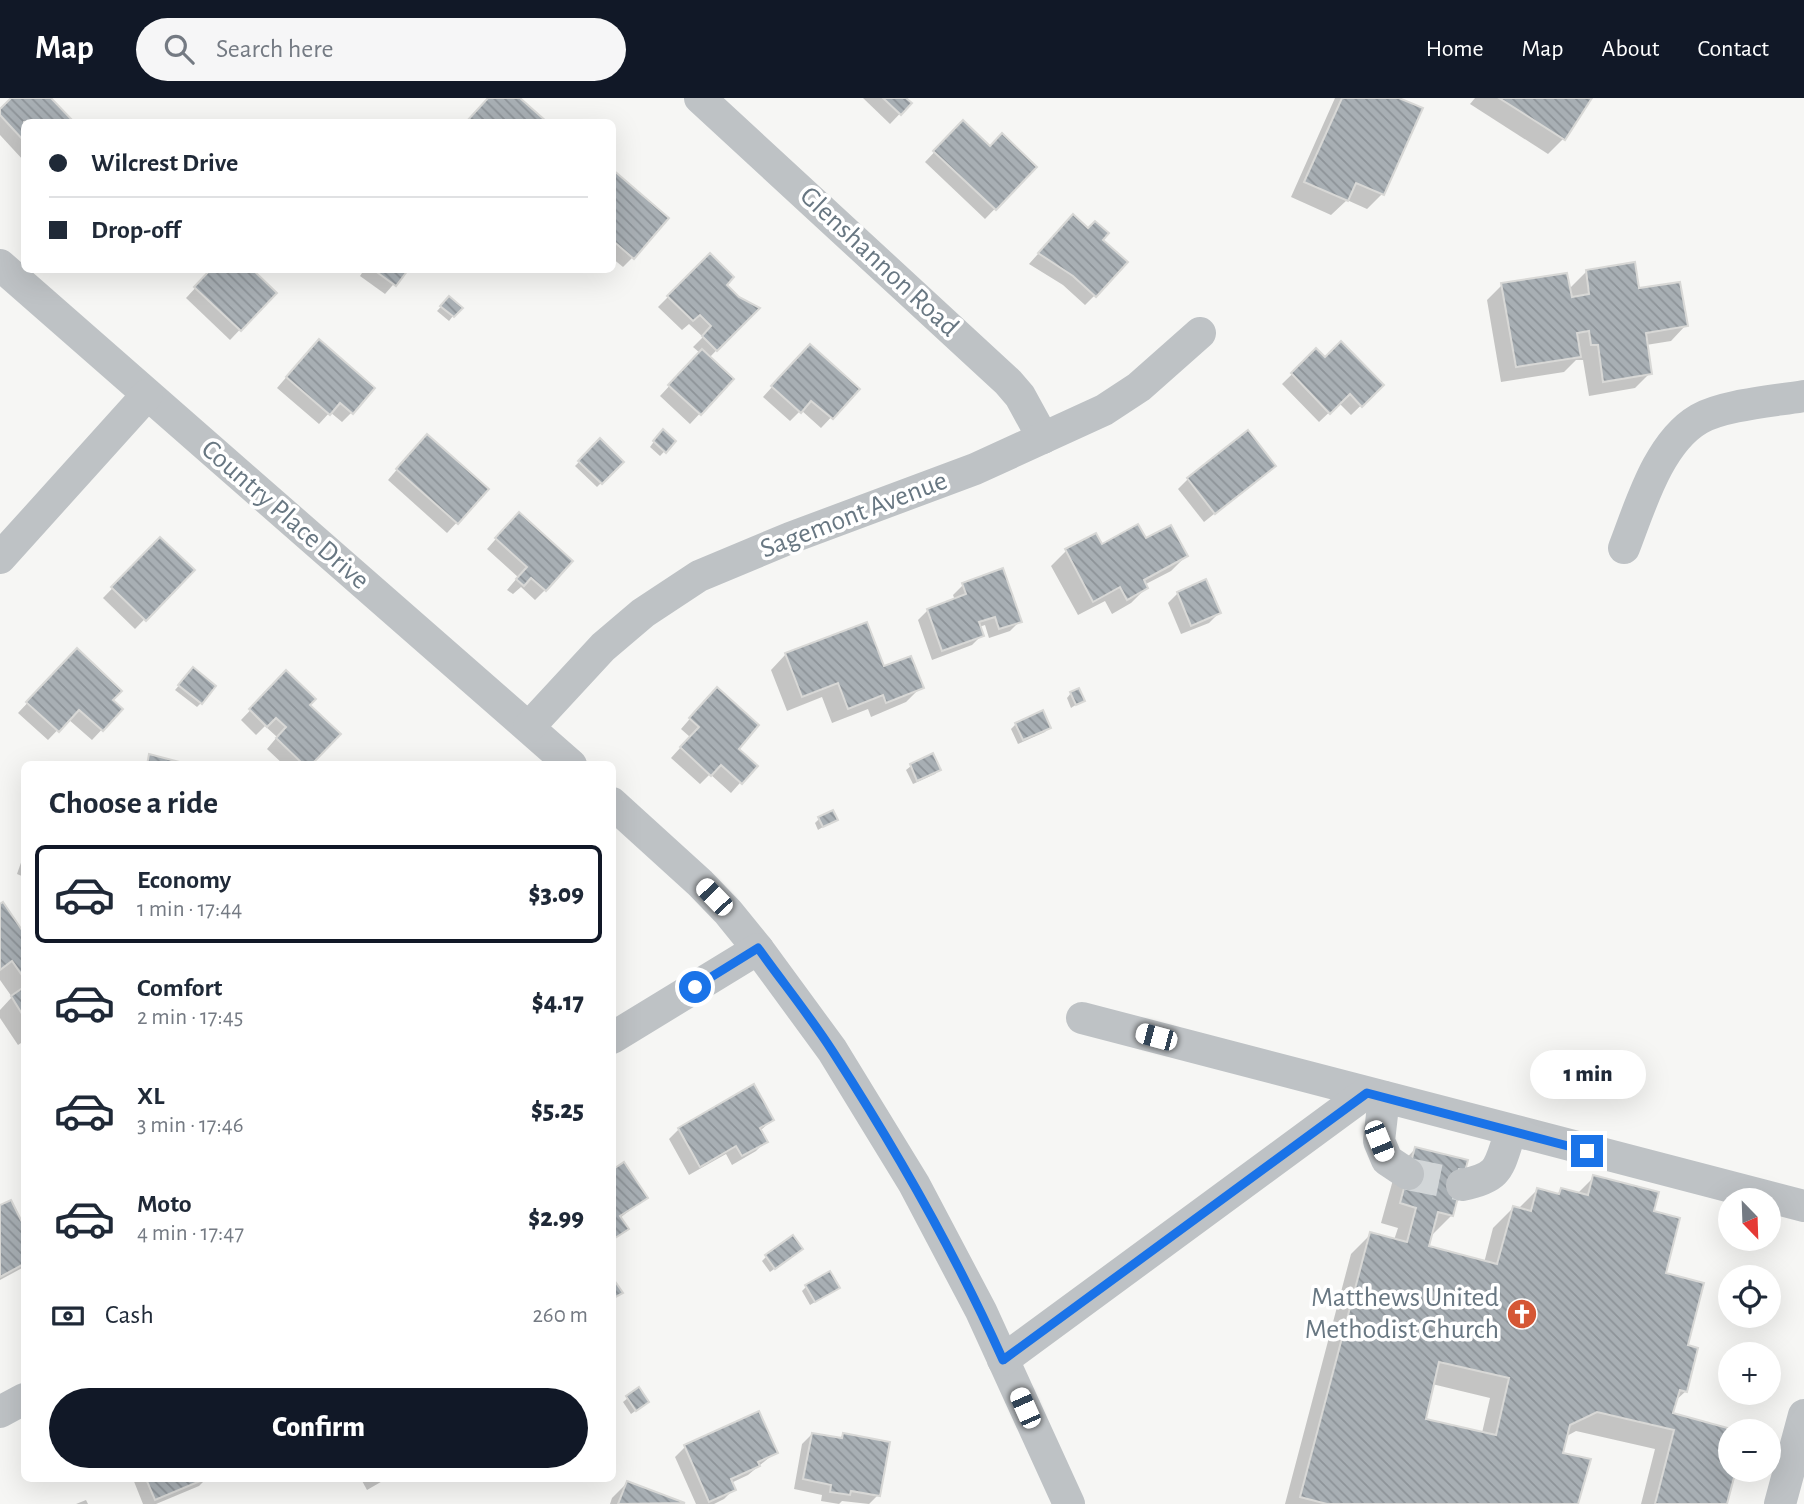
<!DOCTYPE html>
<meta charset="utf-8">
<style>
:root{--surface:#fff;--page:#f6f6f7;--text:#1f2937;--muted:#747a83;--line:#e0e1e3;--accent:#111827}
body{margin:0;font-family:"Alegreya Sans",sans-serif;background:var(--page);color:var(--text);height:100vh;display:flex;flex-direction:column;font-size:26px;white-space:nowrap}
*{box-sizing:border-box;margin:0}
p{font-size:23px;color:var(--muted)}
.icon{flex:none;width:38px;height:38px;fill:none;stroke:currentColor;stroke-width:2;stroke-linecap:round;stroke-linejoin:round}
.map{position:relative;flex:1;overflow:hidden}
.details{position:absolute;left:21px;top:663px;width:595px;height:721px;display:flex;flex-direction:column;background:var(--surface);border-radius:10px;box-shadow:0 7px 28px #0002}
.details>*{flex:none}
.banner{position:absolute;left:21px;top:21px;width:595px;height:154px;border-radius:10px;box-shadow:0 7px 28px #0002;display:grid;align-content:center;height:154px;padding:0 28px;background:var(--surface)}
.needle{width:46px;rotate:157deg}
.fabs{position:absolute;left:1718px;top:1090px;display:grid;gap:14px}
.fabs a{display:grid;place-items:center;width:63px;height:63px;border-radius:50%;background:var(--surface);box-shadow:0 7px 28px #0002;font-size:35px}
.end{position:absolute;width:32px;height:32px;margin:-16px;border:9px solid #1a73e8;background:#fff;box-shadow:0 0 0 4px #fff}
.from{border-radius:50%}
.bubble{position:absolute;height:49px;border-radius:24px;background:var(--surface);box-shadow:0 7px 28px #0002;font-size:23px;font-weight:800;line-height:49px;text-align:center}
.car{position:absolute;width:21px;height:42px;margin:-21px -10px;border-radius:9px;box-shadow:0 0 5px 2px #0007;background:linear-gradient(#fff 24%,#345 0 40%,#fff 0 76%,#345 0 86%,#fff 0)}
.banner b{display:flex;align-items:center;gap:24px;height:66px;font-size:26px}
.banner b+b{border-top:2px solid var(--line)}
.banner i{width:18px;height:18px;background:var(--text)}
ul{padding:0;list-style:none}
li{display:flex;align-items:center;gap:21px;height:98px;margin:0 14px 10px;padding:0 14px;border:4px solid transparent;border-radius:10px}
li div{flex:1}
li b{display:block;font-size:26px}
li em{font-style:normal;font-weight:800}
li.active{border-color:var(--accent)}
li>.icon{width:63px;height:63px;stroke-width:1.5}
h2{padding:0 28px;font-size:32px;line-height:84px}
.pay{display:flex;align-items:center;gap:18px;height:77px;padding:0 28px;font-size:26px}
.pay p{margin-inline-start:auto}
.cta{display:flex;gap:14px;margin-top:auto;padding:14px 28px}
.cta a{flex:1;height:80px;border-radius:42px;background:var(--accent);color:#fff;font-size:28px;font-weight:800;line-height:80px;text-align:center}
header{display:flex;align-items:center;gap:42px;box-sizing:border-box;height:98px;padding:0 35px;background:var(--accent);color:#fff}
header strong{font-size:33px}
nav{display:flex;gap:38px;margin-inline-start:auto;font-size:24px}
.search{width:490px;height:63px;background:var(--page);display:flex;align-items:center;gap:18px;box-sizing:border-box;padding:0 24px;border-radius:38px;color:var(--muted);font-size:26px}
.map>svg:first-child{display:block}
.shadow{fill:#0003;fill-rule:evenodd}
.building{fill:url(#building-back-hatch);stroke:#d8d8d6;stroke-width:2;fill-rule:evenodd}
.lines{fill:none;stroke-linecap:round;stroke-linejoin:round}
.minor-tunnel{stroke:#d2d6d8;stroke-width:32;stroke-dasharray:32 16;stroke-linecap:butt}
.minor{stroke:#bec2c5;stroke-width:32}
.route{stroke:#1a73e8;stroke-width:9}
.labels{text-anchor:middle;dominant-baseline:central;stroke-width:7;stroke-linejoin:round;paint-order:stroke}
.street-label{font-size:28px;fill:#687782;stroke:#fff}
.poi-label{font-size:28px;fill:#687782;stroke:#fff;text-anchor:end}
</style>
<header>
<strong>Map</strong>
<div class="search"><svg class="icon" aria-label="search" viewBox="0 0 24 24"><circle cx="10" cy="10" r="6"/><path d="M15 15l6 6"/></svg>Search here</div>
<nav><a>Home</a><a>Map</a><a>About</a><a>Contact</a></nav>
</header>
<div class="map">
<svg width="1804" height="1406" viewBox="0 0 1804 1406">
<defs>
<pattern id="building-back-hatch" width="6" height="6" patternUnits="userSpaceOnUse" patternTransform="scale(1.75)"><rect width="6" height="6" fill="#a8afb4"/><path d="M-1 5l2 2M0 0l6 6M5-1l2 2" fill="none" stroke="#8d9398"/></pattern>
</defs>
<rect width="100%" height="100%" fill="#f6f6f4"/>
<g class="shadow">
<polygon points="14,0 49,0 72,24 24,24 24,63 0,37 0,13"/>
<polygon points="489,0 517,0 544,24 467,24"/>
<polygon points="863,0 904,0 910,5 890,26"/>
<polygon points="1335,0 1395,0 1382,96 1367,111 1347,102 1331,117 1291,99"/>
<polygon points="1475,0 1590,0 1563,41 1548,56 1470,6"/>
<polygon points="963,24 990,50 1035,69 985,121 925,64"/>
<polygon points="612,74 633,159 623,169 612,160"/>
<polygon points="1063,128 1101,142 1095,197 1085,207 1063,187 1029,166"/>
<polygon points="710,157 724,187 738,200 757,210 709,260 732,281 690,326 660,298 700,255 693,249 703,239 689,226 682,232 658,209"/>
<polygon points="212,172 250,172 275,195 230,242 186,200"/>
<polygon points="364,172 406,172 385,196 360,178"/>
<polygon points="1586,174 1637,192 1686,227 1671,243 1646,247 1650,275 1635,290 1589,298 1583,262 1576,262 1564,274 1501,284 1487,202 1502,187 1569,191"/>
<polygon points="449,200 453,218 449,223 437,213"/>
<polygon points="309,253 352,314 342,324 330,314 319,326 277,290"/>
<polygon points="1316,253 1325,262 1382,287 1351,317 1339,305 1319,324 1282,286"/>
<polygon points="800,258 858,291 821,330 801,312 790,323 763,299"/>
<polygon points="658,338 674,343 660,358 650,349"/>
<polygon points="600,343 622,364 597,389 575,368"/>
<polygon points="417,348 487,392 447,435 388,382"/>
<polygon points="1274,368 1204,424 1178,391 1188,381"/>
<polygon points="509,426 545,492 535,502 521,489 513,496 507,492 518,479 487,451"/>
<polygon points="160,441 192,472 135,531 103,500"/>
<polygon points="1145,442 1186,458 1171,473 1144,487 1146,490 1131,505 1112,516 1105,503 1078,517 1051,468 1066,453"/>
<polygon points="1205,484 1219,515 1209,525 1181,536 1168,505 1178,495"/>
<polygon points="963,487 1020,523 1010,533 989,540 985,527 979,529 982,537 972,547 932,562 918,522 928,512 955,502 953,497"/>
<polygon points="786,556 883,570 921,589 906,604 871,619 868,611 832,625 822,599 787,613 771,572"/>
<polygon points="67,563 121,611 92,642 68,621 48,642 18,615"/>
<polygon points="286,575 308,607 308,667 284,667 267,651 277,639 265,628 256,637 241,622"/>
<polygon points="189,576 201,605 197,609 175,592"/>
<polygon points="1071,595 1083,602 1071,610 1067,600"/>
<polygon points="707,601 737,651 755,668 731,695 710,676 700,686 671,660 690,639 681,631"/>
<polygon points="1016,626 1049,629 1045,634 1018,646 1011,631"/>
<polygon points="911,668 939,672 935,676 913,686 906,672"/>
<polygon points="819,721 836,721 818,732 815,725"/>
<polygon points="24,756 24,779 17,776"/>
<polygon points="3,806 24,838 24,943 18,947 0,920 0,912 12,899 0,882 0,808"/>
<polygon points="772,1022 760,1033 766,1043 756,1053 732,1067 726,1056 689,1077 669,1041 679,1031"/>
<path d="M1415 1051 1452 1117 1432 1137 1427 1150 1484 1165 1493 1130 1513 1110 1518 1111 1537 1092 1556 1097 1562 1092 1577 1096 1594 1079 1652 1114 1664 1176 1685 1248 1686 1293 1674 1304 1671 1316 1731 1334V1372H1734L1725 1406H1641L1655 1351 1576 1333 1565 1339 1560 1356 1576 1406H1285L1351 1156 1371 1136 1394 1142 1398 1130 1381 1125 1396 1071ZM1432 1286 1490 1300 1482 1335 1424 1322Z"/>
<polygon points="612,1074 646,1099 620,1120 627,1130 612,1143"/>
<polygon points="10,1104 24,1131 24,1169 0,1182 0,1109"/>
<polygon points="796,1155 770,1174 762,1163 766,1159"/>
<polygon points="806,1189 838,1190 810,1207 802,1193"/>
<polygon points="638,1292 642,1308 631,1316 623,1304"/>
<polygon points="758,1315 776,1354 748,1377 731,1385 734,1391 724,1401 714,1406 696,1406 675,1359 685,1349"/>
<polygon points="812,1336 839,1341 843,1337 878,1397 869,1406 842,1403 839,1406 821,1403 822,1397 794,1391 802,1346"/>
<polygon points="133,1381 206,1381 199,1388 156,1406 143,1406"/>
<polygon points="361,1381 386,1381 367,1392"/>
<polygon points="627,1385 681,1406 610,1406 612,1400"/>
<polygon points="86,1402 88,1406 76,1406"/>
</g>
<g class="building">
<polygon points="11,0 51,0 74,24 24,24 24,43 0,17 0,11"/>
<polygon points="488,0 520,0 547,24 466,24"/>
<polygon points="883,0 906,0 912,5 901,17"/>
<polygon points="1342,0 1399,0 1423,10 1384,97 1356,85 1348,103 1304,84"/>
<polygon points="1499,0 1592,0 1565,42"/>
<polygon points="963,22 990,48 1002,35 1037,69 996,112 933,53"/>
<polygon points="612,71 669,120 634,161 612,142"/>
<polygon points="1073,116 1088,130 1095,123 1109,135 1103,142 1128,164 1096,199 1073,178 1038,155"/>
<polygon points="710,155 734,179 727,187 739,199 760,210 717,253 702,238 711,228 700,217 693,223 667,198"/>
<polygon points="1635,164 1639,190 1680,184 1688,228 1646,235 1652,276 1603,284 1598,247 1591,247 1589,233 1577,235 1581,259 1516,269 1501,185 1567,175 1572,199 1589,196 1586,172"/>
<polygon points="210,172 253,172 277,195 241,233 194,189"/>
<polygon points="374,172 408,172 396,188"/>
<polygon points="449,198 463,210 454,219 440,208"/>
<polygon points="319,241 375,290 353,316 340,305 330,317 286,279"/>
<polygon points="1341,243 1384,287 1362,309 1350,296 1330,316 1291,275 1316,250 1325,259"/>
<polygon points="810,246 860,291 833,321 811,303 801,315 771,288"/>
<polygon points="702,251 734,281 701,317 668,287"/>
<polygon points="663,331 676,343 666,355 653,343"/>
<polygon points="1248,332 1276,368 1215,416 1187,380"/>
<polygon points="427,336 489,391 458,426 396,371"/>
<polygon points="600,340 624,364 602,386 578,363"/>
<polygon points="519,414 573,463 546,493 531,480 524,488 516,481 527,469 495,440"/>
<polygon points="1138,426 1146,440 1171,427 1188,458 1144,482 1148,490 1127,502 1120,489 1093,504 1065,451 1096,435 1102,446"/>
<polygon points="160,439 195,472 146,523 111,489"/>
<polygon points="1003,470 1022,524 999,531 995,519 979,524 984,538 942,553 927,511 966,496 962,485"/>
<polygon points="1206,481 1221,515 1191,528 1177,494"/>
<polygon points="867,524 884,568 911,558 924,590 886,605 883,597 848,611 838,585 802,599 785,555"/>
<polygon points="77,550 122,593 113,602 123,611 103,633 79,612 59,634 26,604"/>
<polygon points="193,569 216,588 202,606 178,587"/>
<polygon points="286,572 316,601 310,607 341,636 311,667 304,667 276,640 286,629 276,620 267,629 249,611"/>
<polygon points="717,589 759,627 739,651 758,668 742,686 721,667 711,678 680,649 699,629 689,620"/>
<polygon points="1079,590 1085,603 1076,607 1070,594"/>
<polygon points="1043,612 1051,630 1023,642 1015,625"/>
<polygon points="933,655 941,672 917,683 910,666"/>
<polygon points="149,656 183,665 182,667 147,667"/>
<polygon points="833,712 838,722 823,729 818,719"/>
<polygon points="3,804 24,835 24,880 12,863 0,872 0,806"/>
<polygon points="24,889 24,919 11,898"/>
<polygon points="754,986 774,1022 760,1030 768,1044 742,1058 736,1048 700,1069 678,1030"/>
<path d="M1415 1049 1468 1062 1453 1118 1438 1114 1429 1148 1497 1166 1513 1108 1531 1113 1537 1090 1559 1096 1561 1090 1588 1097 1593 1077 1659 1094 1654 1113 1680 1120 1666 1175 1704 1185 1688 1247 1698 1250 1687 1294 1680 1292 1673 1315 1742 1334H1731V1372H1736L1727 1406H1655L1674 1332 1597 1314 1570 1327 1563 1355 1591 1361 1578 1406H1327L1300 1399 1370 1134 1407 1144 1416 1110 1400 1105ZM1439 1264 1509 1280 1496 1337 1426 1321Z"/>
<polygon points="624,1064 648,1100 620,1118 629,1131 612,1142 612,1072"/>
<polygon points="11,1102 24,1128 24,1166 0,1179 0,1107"/>
<polygon points="793,1137 803,1151 775,1171 765,1157"/>
<polygon points="830,1173 840,1190 815,1204 805,1187"/>
<polygon points="612,1179 623,1195 612,1201"/>
<polygon points="639,1289 649,1304 636,1313 626,1298"/>
<polygon points="759,1313 778,1355 758,1364 760,1368 731,1381 736,1392 709,1404 684,1347"/>
<polygon points="812,1335 842,1340 843,1335 890,1344 880,1398 851,1393 850,1397 830,1394 831,1387 803,1381"/>
<polygon points="146,1381 205,1381 155,1402"/>
<polygon points="627,1383 685,1405 618,1406"/>
</g>
<g class="lines">
<polyline class="minor-tunnel" points="1408,1076 1462,1087"/>
<g class="minor">
<polyline points="700,0 1008,284 1020,298 1043,340"/>
<polyline points="0,167 571,667"/>
<path d="M1624 450C1640 409 1658 345 1699 321 1723 307 1775 303 1804 298"/>
<polyline points="0,460 147,297"/>
<polyline points="529,629 603,549 643,515 699,478 790,440 975,371 1104,312 1139,289 1200,235"/>
<polyline points="612,705 700,785 728,814 758,851 832,952 914,1086 981,1213 1069,1406"/>
<polyline points="1082,920 1804,1108"/>
<polyline points="612,940 758,851"/>
<polyline points="1384,999 1379,1043 1387,1062 1408,1076"/>
<path d="M1462 1087C1502 1079 1498 1069 1511 1033"/>
<polyline points="1003,1262 1366,995"/>
<polyline points="0,1314 24,1301"/>
<polyline points="1780,1406 1804,1317"/>
</g>
</g>
<g class="lines">
<path class="route" d="M695 889 758 850C783 885 810 918 833 954 897 1053 955 1155 1003 1262L1367 995 1587 1053"/>
</g>
<defs>
<g id="church-disc" transform="scale(1.575)"><circle r="9.5" fill="#d55735" stroke="#fff"/><path d="M-1.2-6h2.4v3.5h3.3v2.4h-3.3V6h-2.4V-.1h-3.3v-2.4h3.3Z" fill="#fff"/></g>
</defs>
<g fill-rule="evenodd">
<use href="#church-disc" x="1522" y="1216"/>
</g>
<g class="labels">
<g class="street-label">
<text transform="translate(879 164) rotate(43)">Glenshannon Road</text>
<text transform="translate(285 417) rotate(41)">Country Place Drive</text>
<text transform="translate(854 417) rotate(-21)">Sagemont Avenue</text>
</g>
<g class="poi-label">
<text x="1499" y="1200">Matthews United<tspan x="1499" dy="32">Methodist Church</tspan></text>
</g>
</g>
</svg>
<div class="fabs">
<a><svg class="needle" viewBox="-14 -14 28 28"><path d="M0-13l5 13h-10z" fill="#e53935"/><path d="M0 13l5-13h-10z" fill="#747a83"/></svg></a>
<a><svg class="icon" aria-label="locate" viewBox="0 0 24 24"><circle cx="12" cy="12" r="6"/><path d="M12 2v4M12 18v4M2 12h4M18 12h4"/></svg></a>
<a>+</a>
<a>−</a>
</div>
<i class="end from" style="left:695px;top:889px"></i>
<i class="end" style="left:1587px;top:1053px"></i>
<div class="bubble" style="left:1530px;top:952px;width:116px">1 min</div>
<i class="car" style="left:714px;top:799px;rotate:316deg"></i>
<i class="car" style="left:1156px;top:939px;rotate:285deg"></i>
<i class="car" style="left:1379px;top:1043px;rotate:158deg"></i>
<i class="car" style="left:1025px;top:1310px;rotate:336deg"></i>
<div class="banner">
<b><i class="from"></i>Wilcrest Drive</b>
<b><i></i>Drop-off</b>
</div>
<section class="details">
<h2>Choose a ride</h2>
<ul>
<li class="active"><svg class="icon" aria-label="car" viewBox="0 0 24 24"><path d="M5 17H2v-5l4-1 3-4h7l3 4 3 1v5h-3M9 17h6M6 11h13"/><circle cx="7" cy="17" r="2"/><circle cx="17" cy="17" r="2"/></svg><div><b>Economy</b><p>1 min · 17:44</p></div><em>$3.09</em></li>
<li><svg class="icon" aria-label="car" viewBox="0 0 24 24"><path d="M5 17H2v-5l4-1 3-4h7l3 4 3 1v5h-3M9 17h6M6 11h13"/><circle cx="7" cy="17" r="2"/><circle cx="17" cy="17" r="2"/></svg><div><b>Comfort</b><p>2 min · 17:45</p></div><em>$4.17</em></li>
<li><svg class="icon" aria-label="car" viewBox="0 0 24 24"><path d="M5 17H2v-5l4-1 3-4h7l3 4 3 1v5h-3M9 17h6M6 11h13"/><circle cx="7" cy="17" r="2"/><circle cx="17" cy="17" r="2"/></svg><div><b>XL</b><p>3 min · 17:46</p></div><em>$5.25</em></li>
<li><svg class="icon" aria-label="car" viewBox="0 0 24 24"><path d="M5 17H2v-5l4-1 3-4h7l3 4 3 1v5h-3M9 17h6M6 11h13"/><circle cx="7" cy="17" r="2"/><circle cx="17" cy="17" r="2"/></svg><div><b>Moto</b><p>4 min · 17:47</p></div><em>$2.99</em></li>
</ul>
<div class="pay"><svg class="icon" aria-label="cash" viewBox="0 0 24 24"><path d="M3 7h18v10H3z"/><circle cx="12" cy="12" r="2"/></svg>Cash<p>260 m</p></div>
<div class="cta"><a>Confirm</a></div>
</section>
</div>
